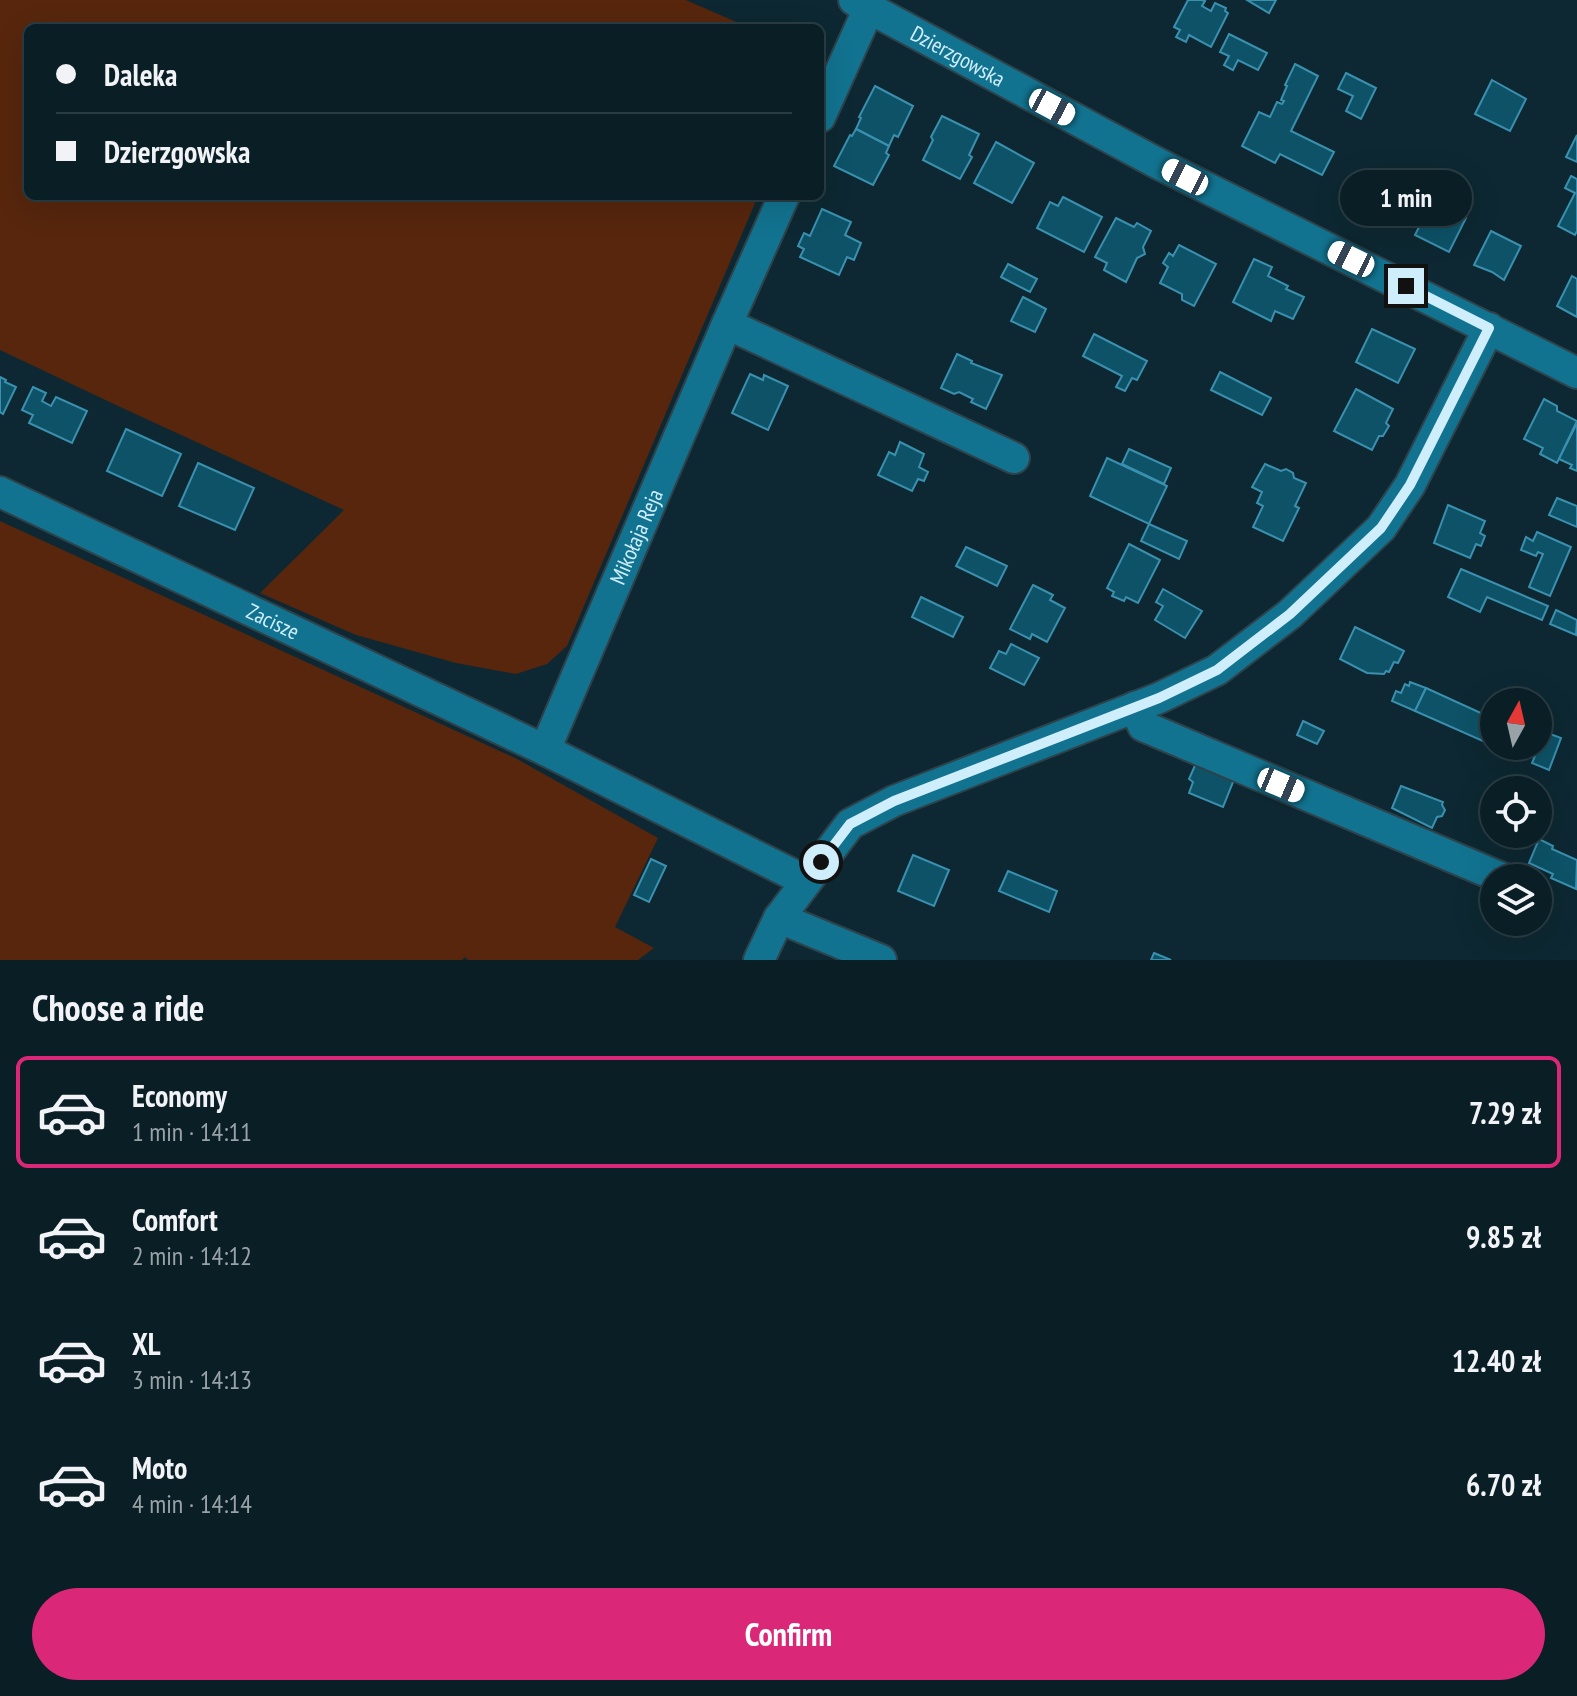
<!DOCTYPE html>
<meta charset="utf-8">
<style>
:root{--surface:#0a1e26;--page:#13272e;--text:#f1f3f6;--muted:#99a2a7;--line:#2a3c43;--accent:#db2777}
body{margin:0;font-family:"PT Sans Narrow",sans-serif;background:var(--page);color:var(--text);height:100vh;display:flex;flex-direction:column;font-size:30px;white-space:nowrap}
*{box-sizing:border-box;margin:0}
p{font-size:26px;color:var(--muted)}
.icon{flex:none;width:44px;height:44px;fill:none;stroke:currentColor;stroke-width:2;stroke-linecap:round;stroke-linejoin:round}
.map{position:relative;height:960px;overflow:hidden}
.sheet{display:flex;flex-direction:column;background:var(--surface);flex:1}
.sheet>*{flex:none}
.banner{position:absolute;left:24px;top:24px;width:800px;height:176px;border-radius:12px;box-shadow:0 8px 32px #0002,0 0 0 2px var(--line);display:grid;align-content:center;height:176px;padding:0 32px;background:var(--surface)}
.needle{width:52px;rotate:8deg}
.controls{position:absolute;left:1480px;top:688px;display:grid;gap:16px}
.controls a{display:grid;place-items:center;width:72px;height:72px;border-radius:50%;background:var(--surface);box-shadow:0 8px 32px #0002,0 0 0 2px var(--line);font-size:40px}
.end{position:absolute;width:36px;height:36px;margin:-18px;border:10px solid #cfeefb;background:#111;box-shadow:0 0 0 4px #111}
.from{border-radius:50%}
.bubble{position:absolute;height:56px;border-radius:28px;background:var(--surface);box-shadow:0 8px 32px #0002,0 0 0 2px var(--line);font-size:26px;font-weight:800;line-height:56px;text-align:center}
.car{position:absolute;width:24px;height:48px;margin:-24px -12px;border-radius:10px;box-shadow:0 0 6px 2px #0007;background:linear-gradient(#fff 24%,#345 0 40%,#fff 0 76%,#345 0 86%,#fff 0)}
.banner b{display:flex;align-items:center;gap:28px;height:76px;font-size:30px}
.banner b+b{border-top:2px solid var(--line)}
.banner i{width:20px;height:20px;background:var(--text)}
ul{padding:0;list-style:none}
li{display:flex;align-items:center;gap:24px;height:112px;margin:0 16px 12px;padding:0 16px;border:4px solid transparent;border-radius:12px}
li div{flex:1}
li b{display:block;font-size:30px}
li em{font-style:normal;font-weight:800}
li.active{border-color:var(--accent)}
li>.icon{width:72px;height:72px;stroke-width:1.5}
h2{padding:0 32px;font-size:36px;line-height:96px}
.primary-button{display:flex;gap:16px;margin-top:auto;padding:16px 32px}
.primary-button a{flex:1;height:92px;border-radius:48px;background:var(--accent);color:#fff;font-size:32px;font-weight:800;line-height:92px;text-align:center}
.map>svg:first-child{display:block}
.green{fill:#57260d}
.building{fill:#0d5267;stroke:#3a90ae;stroke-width:2}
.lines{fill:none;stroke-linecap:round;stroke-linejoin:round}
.minor-casing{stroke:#2e424b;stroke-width:34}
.minor{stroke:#127390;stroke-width:30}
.route{stroke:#cfeefb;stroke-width:10}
.labels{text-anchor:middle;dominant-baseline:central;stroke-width:7;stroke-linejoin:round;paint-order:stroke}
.street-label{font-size:22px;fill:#cfeefb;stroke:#001119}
</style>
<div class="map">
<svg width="1577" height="960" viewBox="0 0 1577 960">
<rect width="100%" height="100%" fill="#0d2832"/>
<g class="green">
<polygon points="0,0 686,0 750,28 28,28 28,196 758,196 567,646 547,664 516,674 456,663 356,635 260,593 344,510 116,405 0,350"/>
<polygon points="0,521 517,759 658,838 615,927 654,948 638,960 468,960 465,957 462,960 0,960"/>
</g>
<g class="building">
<polygon points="1188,0 1202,0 1205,1 1202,6 1211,11 1215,3 1226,8 1225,11 1228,13 1211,47 1189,35 1186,42 1176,37 1180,30 1174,27"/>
<polygon points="1247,0 1276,0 1269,13"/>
<polygon points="1229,34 1267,53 1258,70 1238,60 1233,70 1224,65 1229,56 1220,52"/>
<polygon points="1295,64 1318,76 1291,131 1334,152 1322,175 1280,154 1275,163 1242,146 1259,112 1270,117 1277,102 1282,104 1284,101 1281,100 1287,86 1285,85"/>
<polygon points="1346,73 1376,88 1361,119 1346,111 1353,96 1338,89"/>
<polygon points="1492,80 1526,99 1510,131 1475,114"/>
<polygon points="875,86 913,106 898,137 894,135 889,146 856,129 861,118 859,117"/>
<polygon points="942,116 979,134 969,155 972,157 960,179 923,160 933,140 931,137"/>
<polygon points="856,129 889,146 886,153 889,155 873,185 834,166 850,135 852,136"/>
<polygon points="1577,135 1577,162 1566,157"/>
<polygon points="996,142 1034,163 1012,203 974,183"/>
<polygon points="1571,176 1577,179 1577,231 1575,235 1558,226 1575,193 1565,188"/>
<polygon points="1387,179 1421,196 1406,225 1395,219 1392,224 1370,213"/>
<polygon points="1063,197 1102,217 1084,252 1037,228 1050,202 1058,206"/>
<polygon points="1432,201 1445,208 1448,202 1458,207 1455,212 1466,218 1449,252 1415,235"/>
<polygon points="822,209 851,222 845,235 861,243 854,260 847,257 839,275 800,257 804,249 798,246 804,233 810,236"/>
<polygon points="1116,218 1134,227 1137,223 1151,231 1143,247 1145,254 1137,258 1126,282 1104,270 1107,263 1095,257"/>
<polygon points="1491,231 1521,246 1504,280 1492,272 1474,265"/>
<polygon points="1179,245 1216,264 1194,306 1182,300 1182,294 1160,283 1168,267 1163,263 1169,253 1173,256"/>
<polygon points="1254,259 1272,267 1268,276 1288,286 1286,289 1304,297 1293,319 1275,311 1271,321 1233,302"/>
<polygon points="1008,264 1037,279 1030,292 1001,277"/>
<polygon points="1572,276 1577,279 1577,317 1557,306"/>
<polygon points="1023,297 1046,309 1035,332 1011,321"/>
<polygon points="1372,329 1415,349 1398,383 1356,362"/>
<polygon points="1094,334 1147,361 1137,380 1132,378 1125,391 1116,387 1122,376 1083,356"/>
<polygon points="957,354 972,361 971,363 1002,375 986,409 971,402 973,399 959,392 954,394 941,388"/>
<polygon points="1220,372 1271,398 1262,415 1211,390"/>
<polygon points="750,374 763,380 764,375 788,386 768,430 732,413"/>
<polygon points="0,377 6,380 5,382 16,387 3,414 0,412"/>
<polygon points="33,387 46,393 42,401 51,406 56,397 87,411 72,443 29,423 33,415 22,410"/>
<polygon points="1356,389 1393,409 1386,423 1389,426 1383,436 1379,436 1372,450 1334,431"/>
<polygon points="1544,399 1557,406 1557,411 1577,421 1557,463 1540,454 1543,448 1524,439"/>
<polygon points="1576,425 1577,425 1577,471 1570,468 1572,465 1559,459"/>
<polygon points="126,429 181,454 162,496 107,471"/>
<polygon points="900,442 924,454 919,467 928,472 924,481 918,479 912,491 878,475 889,452 895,455"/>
<polygon points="1129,449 1171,468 1164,484 1122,464"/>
<polygon points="1107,458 1167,486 1149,524 1090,496"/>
<polygon points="198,463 254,488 235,530 179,506"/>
<polygon points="1265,464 1281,471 1286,469 1293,473 1294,478 1306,483 1295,506 1299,508 1283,541 1253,527 1263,506 1257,503 1262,492 1252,487"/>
<polygon points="1557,498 1577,506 1577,527 1549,515"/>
<polygon points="1448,505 1485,521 1480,533 1485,536 1481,546 1476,544 1470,558 1434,543"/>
<polygon points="1149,524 1187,541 1179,559 1141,541"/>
<polygon points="1537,532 1571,547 1550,596 1529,587 1543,554 1538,552 1536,556 1521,550 1526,537 1533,541"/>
<polygon points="1129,544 1160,560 1138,603 1126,597 1124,601 1112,596 1114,592 1107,588"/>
<polygon points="966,547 1007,566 997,586 956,566"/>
<polygon points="1461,569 1548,606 1542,620 1487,597 1480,612 1448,597"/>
<polygon points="1033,585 1053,595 1050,600 1065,608 1047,642 1032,634 1030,639 1010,629"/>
<polygon points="1163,589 1202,611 1185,638 1155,620 1163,606 1156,602"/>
<polygon points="921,597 963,617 953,637 912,617"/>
<polygon points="1556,610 1577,620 1576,635 1550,624"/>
<polygon points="1355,627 1404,651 1398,663 1394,662 1389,672 1386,671 1384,674 1367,673 1340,659"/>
<polygon points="1011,644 1039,658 1024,685 990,668 999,651 1006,654"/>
<polygon points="1410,682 1426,688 1415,711 1392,701 1396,691 1401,693 1405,684 1409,686"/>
<polygon points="1426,688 1494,719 1485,742 1415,711"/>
<polygon points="1303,721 1324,731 1317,744 1297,735"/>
<polygon points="1545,732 1561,738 1549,770 1532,763"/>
<polygon points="1197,761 1235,777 1223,807 1189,793 1193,782 1189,779"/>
<polygon points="1401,786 1443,802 1442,805 1445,810 1442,816 1437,817 1432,828 1392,808"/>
<polygon points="1539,839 1553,846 1552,849 1577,860 1576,889 1551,878 1553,874 1529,863"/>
<polygon points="913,855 949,870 934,906 898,891"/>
<polygon points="651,859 666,866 649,902 634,895"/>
<polygon points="1008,871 1057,891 1049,912 999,891"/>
<polygon points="1154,953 1171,960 1151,960"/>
</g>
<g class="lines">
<g class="minor-casing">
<g id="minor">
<path id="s1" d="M854 0 1157 163 1577 373"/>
<polyline points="820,117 869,8"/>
<polyline points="784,196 727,324 1014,458"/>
<path id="s2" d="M0 492 545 750 806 881"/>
<polyline points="1135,707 1143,726 1502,878"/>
<path id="s3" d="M545 750 727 324"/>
<polyline points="779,918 881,960"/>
<polyline points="759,960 779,918 850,824 894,801 1159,698 1217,670 1290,614 1381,528 1410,485 1489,328"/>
</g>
</g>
<use href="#minor" class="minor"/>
</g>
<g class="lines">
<polyline class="route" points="821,862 850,824 894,801 1159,698 1217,670 1290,614 1381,528 1410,485 1489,328 1406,286"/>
</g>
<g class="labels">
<g class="street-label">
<text stroke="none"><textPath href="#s1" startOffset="118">Dzierzgowska</textPath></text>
<text stroke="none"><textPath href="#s3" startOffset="232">Mikołaja Reja</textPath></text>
<text stroke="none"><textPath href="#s2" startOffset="302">Zacisze</textPath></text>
</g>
</g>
</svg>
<div class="controls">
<a><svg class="needle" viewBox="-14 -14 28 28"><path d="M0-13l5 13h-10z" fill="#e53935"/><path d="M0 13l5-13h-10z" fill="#99a2a7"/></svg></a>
<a><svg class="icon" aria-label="locate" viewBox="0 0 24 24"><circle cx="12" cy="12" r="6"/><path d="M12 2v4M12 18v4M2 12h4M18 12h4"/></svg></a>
<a><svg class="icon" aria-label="layers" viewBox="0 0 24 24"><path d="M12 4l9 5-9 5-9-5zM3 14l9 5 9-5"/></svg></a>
</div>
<i class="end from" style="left:821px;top:862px"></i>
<i class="end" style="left:1406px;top:286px"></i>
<div class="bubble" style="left:1340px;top:170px;width:132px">1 min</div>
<i class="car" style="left:1052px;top:107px;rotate:118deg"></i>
<i class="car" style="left:1185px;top:177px;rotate:297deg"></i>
<i class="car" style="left:1351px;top:259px;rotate:296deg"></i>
<i class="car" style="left:1281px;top:785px;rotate:113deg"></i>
<div class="banner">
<b><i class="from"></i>Daleka</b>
<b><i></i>Dzierzgowska</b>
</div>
</div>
<section class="sheet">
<h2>Choose a ride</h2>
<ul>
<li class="active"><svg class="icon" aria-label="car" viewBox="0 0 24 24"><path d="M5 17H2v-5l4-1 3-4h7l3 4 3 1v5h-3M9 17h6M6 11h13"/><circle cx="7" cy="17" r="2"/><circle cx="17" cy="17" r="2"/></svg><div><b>Economy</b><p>1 min · 14:11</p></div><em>7.29 zł</em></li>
<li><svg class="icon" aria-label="car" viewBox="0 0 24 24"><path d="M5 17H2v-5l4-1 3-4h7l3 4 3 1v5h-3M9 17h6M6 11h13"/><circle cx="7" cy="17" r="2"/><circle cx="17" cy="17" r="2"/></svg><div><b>Comfort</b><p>2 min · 14:12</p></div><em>9.85 zł</em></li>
<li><svg class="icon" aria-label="car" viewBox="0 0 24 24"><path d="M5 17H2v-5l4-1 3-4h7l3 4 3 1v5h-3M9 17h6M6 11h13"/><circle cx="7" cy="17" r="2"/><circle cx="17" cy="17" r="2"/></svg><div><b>XL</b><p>3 min · 14:13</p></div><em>12.40 zł</em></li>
<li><svg class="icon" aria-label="car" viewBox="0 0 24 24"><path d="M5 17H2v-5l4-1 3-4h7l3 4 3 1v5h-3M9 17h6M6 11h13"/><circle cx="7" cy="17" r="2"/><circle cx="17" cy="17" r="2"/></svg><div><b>Moto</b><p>4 min · 14:14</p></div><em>6.70 zł</em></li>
</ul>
<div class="primary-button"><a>Confirm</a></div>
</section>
